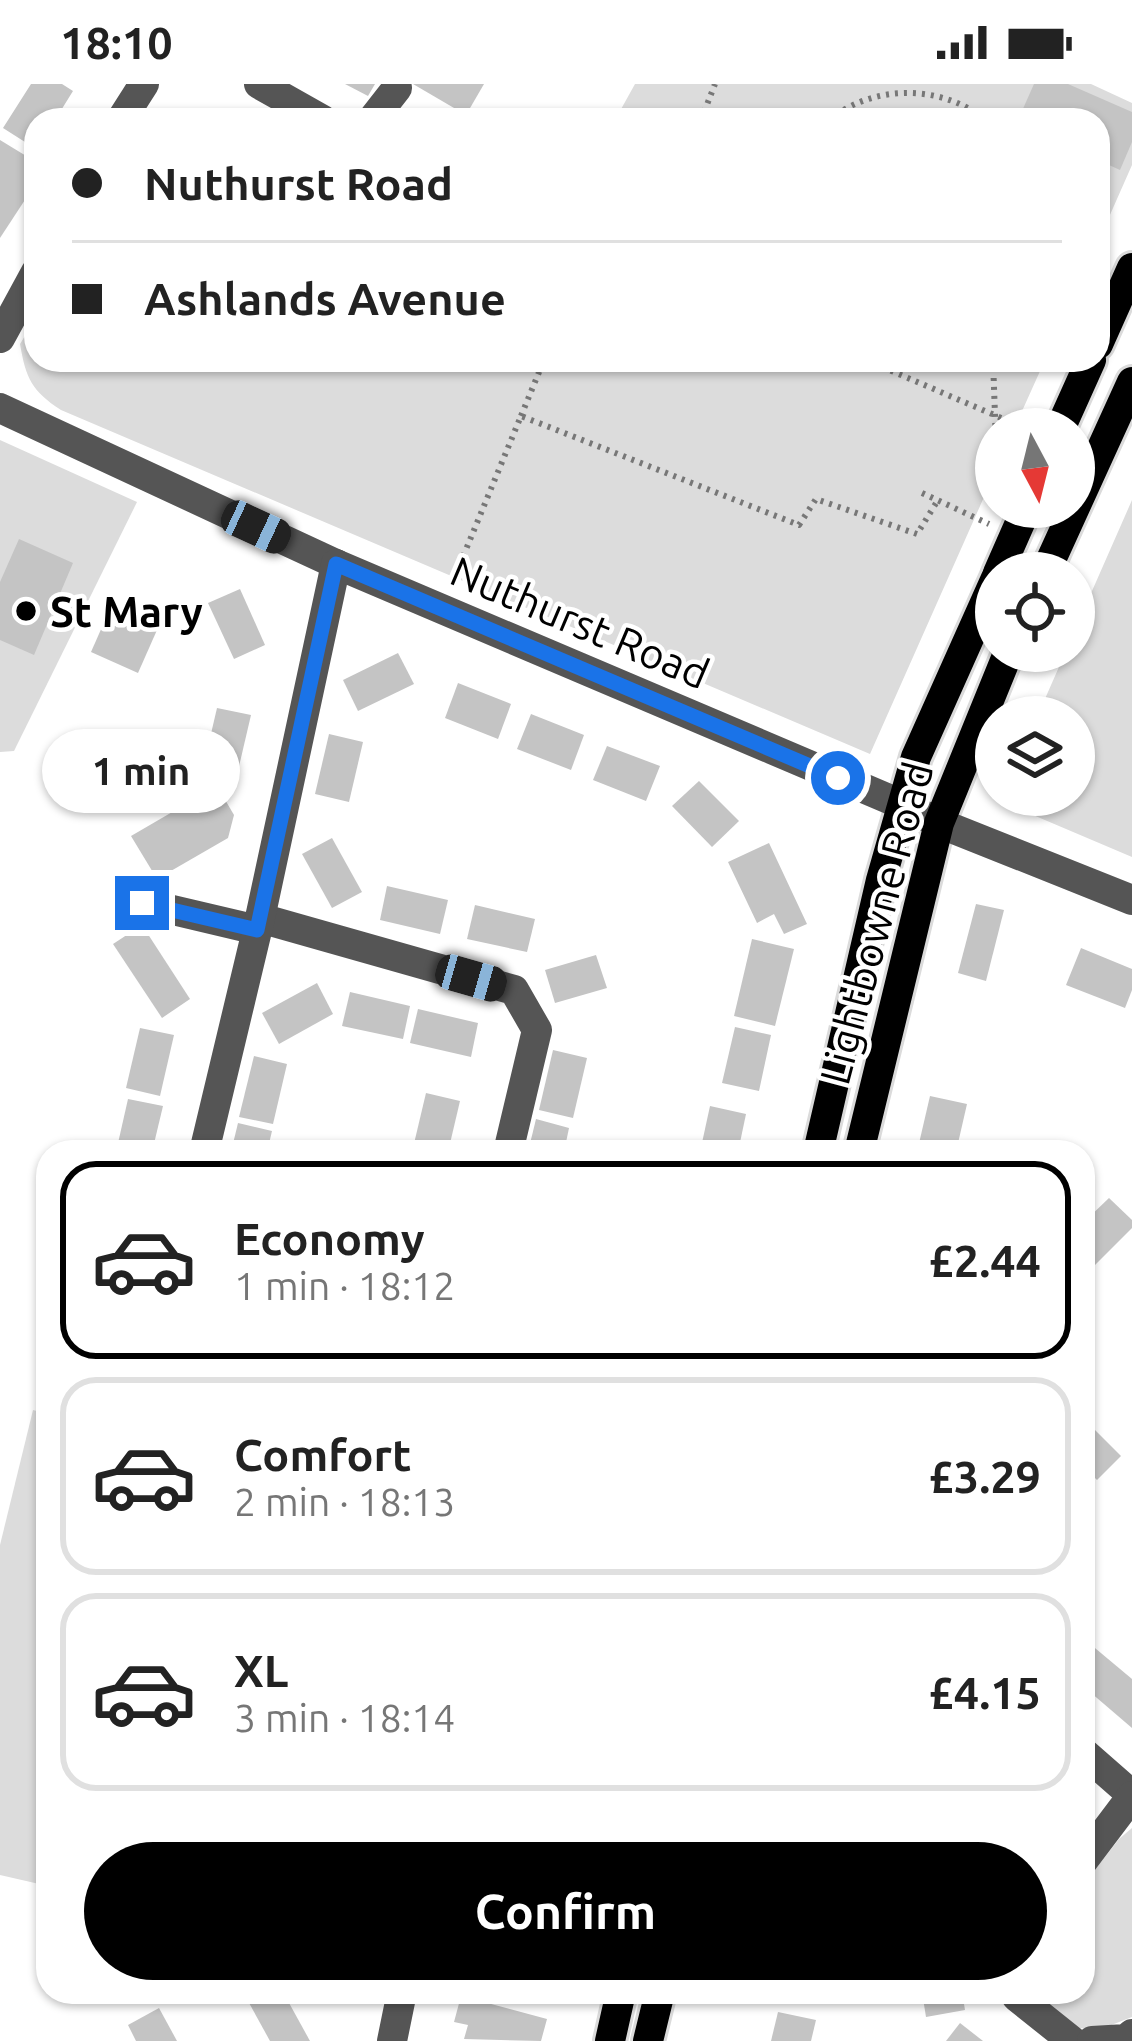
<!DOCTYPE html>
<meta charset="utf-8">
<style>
:root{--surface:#fff;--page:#f2f2f2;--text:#222;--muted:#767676;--line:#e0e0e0;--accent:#000}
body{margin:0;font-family:Ubuntu,sans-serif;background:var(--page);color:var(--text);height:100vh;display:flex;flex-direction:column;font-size:45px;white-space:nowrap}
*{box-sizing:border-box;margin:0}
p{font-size:39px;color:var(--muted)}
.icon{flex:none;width:66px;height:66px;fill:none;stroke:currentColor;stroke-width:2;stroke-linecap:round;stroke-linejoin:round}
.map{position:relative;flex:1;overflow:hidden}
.drawer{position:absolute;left:36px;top:1056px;width:1059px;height:864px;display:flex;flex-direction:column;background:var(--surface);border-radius:36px;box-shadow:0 3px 9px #0004}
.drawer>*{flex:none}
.top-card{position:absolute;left:24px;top:24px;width:1086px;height:264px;border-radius:36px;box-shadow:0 3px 9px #0004;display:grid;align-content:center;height:264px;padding:0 48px;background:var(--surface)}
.needle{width:78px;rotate:173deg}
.buttons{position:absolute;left:975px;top:324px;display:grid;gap:24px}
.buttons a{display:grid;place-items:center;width:120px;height:120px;border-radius:50%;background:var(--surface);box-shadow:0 3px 9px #0004;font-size:60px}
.end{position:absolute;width:54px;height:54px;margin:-27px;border:15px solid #1a73e8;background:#fff;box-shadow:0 0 0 6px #fff}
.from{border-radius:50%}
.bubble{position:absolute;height:84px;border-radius:42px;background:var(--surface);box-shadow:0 3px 9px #0004;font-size:39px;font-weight:700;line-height:84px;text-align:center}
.car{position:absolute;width:36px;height:72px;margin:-36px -18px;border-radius:15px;box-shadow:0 0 9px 3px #0007;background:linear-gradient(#222 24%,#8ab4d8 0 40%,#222 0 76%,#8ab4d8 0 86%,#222 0)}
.top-card b{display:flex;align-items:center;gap:42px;height:114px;font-size:45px}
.top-card b+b{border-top:3px solid var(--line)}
.top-card i{width:30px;height:30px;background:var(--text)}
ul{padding:21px 0 0;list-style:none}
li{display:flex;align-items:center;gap:36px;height:198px;margin:0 24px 18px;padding:0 24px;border:6px solid var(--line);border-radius:36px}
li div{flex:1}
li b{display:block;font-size:45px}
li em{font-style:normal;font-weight:700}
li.on{border-color:var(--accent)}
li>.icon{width:108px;height:108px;stroke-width:1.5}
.primary-button{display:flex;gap:24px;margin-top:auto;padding:24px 48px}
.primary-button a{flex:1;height:138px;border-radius:72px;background:var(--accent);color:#fff;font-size:48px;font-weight:700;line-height:138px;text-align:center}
.status{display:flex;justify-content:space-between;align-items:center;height:84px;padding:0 60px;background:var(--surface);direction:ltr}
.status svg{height:33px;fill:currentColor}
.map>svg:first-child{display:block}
.green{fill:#dcdcdc}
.building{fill:#c4c4c4}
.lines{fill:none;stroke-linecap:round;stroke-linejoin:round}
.major-casing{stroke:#dbdbdb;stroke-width:36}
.path{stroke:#777;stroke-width:6;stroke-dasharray:3 6;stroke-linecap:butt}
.minor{stroke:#555;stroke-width:30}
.major{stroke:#000;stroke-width:30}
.route{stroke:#1a73e8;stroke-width:15}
.poi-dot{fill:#000;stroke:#fff;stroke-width:4.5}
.labels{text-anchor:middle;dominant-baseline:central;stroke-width:9;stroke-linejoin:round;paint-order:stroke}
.poi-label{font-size:42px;font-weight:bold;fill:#000;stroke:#fff;text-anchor:start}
.street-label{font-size:42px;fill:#000;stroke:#fff}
</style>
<div class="status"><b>18:10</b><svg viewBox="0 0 49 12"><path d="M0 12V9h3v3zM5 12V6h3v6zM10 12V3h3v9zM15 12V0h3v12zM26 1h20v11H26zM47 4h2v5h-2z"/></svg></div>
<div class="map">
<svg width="1132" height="1957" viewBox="0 0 1132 1957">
<rect width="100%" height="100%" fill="#fff"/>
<g class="green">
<polygon points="635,0 1091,0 1132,19 1132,81 1098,158 1098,36 615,36"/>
<path d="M36 234V276H1045L1014 345H996V386L870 670 61 326C32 307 26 295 20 260Z"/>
<polygon points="0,356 137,418 14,667 0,668"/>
<polygon points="1132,416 1132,773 1000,717 1002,711 1074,711 1074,633 1037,633 1066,567 1074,567 1074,548"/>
<polygon points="33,1326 48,1330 48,1802 0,1791 0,1461"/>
<polygon points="1132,1744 1132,1933 1101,1945 1074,1944 1039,1912 1038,1908 1083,1908 1083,1801 1119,1755"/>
</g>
<g class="building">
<polygon points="31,0 62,0 73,7 55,36 36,36 36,65 3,44"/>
<polygon points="345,0 375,0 368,12"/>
<polygon points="413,0 484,0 466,31"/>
<polygon points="1034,0 1068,0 1132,28 1132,58 1120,86 1098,76 1098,36 1018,36"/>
<polygon points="0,56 36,78 36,99 0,154"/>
<polygon points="19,455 73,479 34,571 0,556 0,498"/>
<polygon points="240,505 265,561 234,575 208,519"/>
<polygon points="110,525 157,546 138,589 91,568"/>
<polygon points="398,569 414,600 358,627 343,596"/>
<polygon points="458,599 511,620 498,655 445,634"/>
<polygon points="217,624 251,631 237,691 203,684"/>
<polygon points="531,630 584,651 571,686 517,665"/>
<polygon points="329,650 363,658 349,718 315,710"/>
<polygon points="607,662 660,682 646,717 593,696"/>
<polygon points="699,697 739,737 712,763 672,722"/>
<polygon points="217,702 234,731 228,754 157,795 131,752"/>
<polygon points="332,754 362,808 332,824 302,770"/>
<polygon points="769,759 807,840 784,850 774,830 757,839 728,778"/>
<polygon points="387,802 448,816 440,850 380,836"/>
<polygon points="976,820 1004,826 986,897 958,889"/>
<polygon points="475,821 535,835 527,868 467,855"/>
<polygon points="142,841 190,915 162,934 113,860"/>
<polygon points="752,855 794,865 775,942 734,932"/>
<polygon points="1081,864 1132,885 1132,906 1125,924 1066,901"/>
<polygon points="596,871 607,904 555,919 545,886"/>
<polygon points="317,899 333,930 279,960 262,929"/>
<polygon points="350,908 410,922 403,955 342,942"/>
<polygon points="418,925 478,939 471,973 410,959"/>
<polygon points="735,943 771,951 759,1007 722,999"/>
<polygon points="140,944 174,951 160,1012 126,1004"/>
<polygon points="553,966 587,974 573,1034 539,1026"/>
<polygon points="254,972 287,980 273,1040 239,1033"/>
<polygon points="426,1009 460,1017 448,1068 412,1068"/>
<polygon points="930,1012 967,1020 956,1068 917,1068"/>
<polygon points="128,1015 163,1022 152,1068 116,1068"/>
<polygon points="710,1022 746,1030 738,1068 700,1068"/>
<polygon points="536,1035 569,1044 564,1068 528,1068"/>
<polygon points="238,1039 272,1047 267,1068 231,1068"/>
<polygon points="1109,1114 1132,1136 1132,1144 1092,1184 1083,1175 1083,1139"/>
<polygon points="1083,1334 1121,1372 1097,1396 1083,1382"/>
<polygon points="1083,1554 1132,1595 1132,1644 1083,1602"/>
<polygon points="243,1908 283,1908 310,1957 270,1957"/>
<polygon points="779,1908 818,1908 818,1912 779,1916"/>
<polygon points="922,1908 962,1908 965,1926 926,1933"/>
<polygon points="461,1912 547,1935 541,1957 464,1955 468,1941 454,1938"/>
<polygon points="159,1924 177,1957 136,1957 128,1941"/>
<polygon points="778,1928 816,1936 811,1957 771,1957"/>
<polygon points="960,1939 983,1957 946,1957"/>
</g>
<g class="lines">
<g class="major-casing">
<g id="major">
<polyline points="1098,260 1132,184"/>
<polyline points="1060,345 1091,276"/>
<polyline points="998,489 1027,423"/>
<polyline points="1045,489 1132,298"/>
<polyline points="818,1068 881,796 916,673 996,494"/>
<polyline points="859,1068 939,739 1009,567"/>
<polyline points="610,1957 621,1908"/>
<polyline points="648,1957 660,1908"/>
</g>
</g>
<g class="path">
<polyline points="701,36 715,0"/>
<path d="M829 36C874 0 941 0 986 36"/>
<polyline points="866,276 1027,345"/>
<polyline points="993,276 996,359"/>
<polyline points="521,332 544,276"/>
<polyline points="922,409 989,440"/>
<polyline points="453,497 521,332 799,441 816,415 917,450 938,416"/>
</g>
<g class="minor">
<polyline points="259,0 323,36"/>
<polyline points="121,36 144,0"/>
<polyline points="372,36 397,4"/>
<polyline points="0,254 36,188"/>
<polyline points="0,324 336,480 903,721 939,739 1132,816"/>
<polyline points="143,819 257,846"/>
<polyline points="260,834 514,906 537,946 508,1068"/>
<polyline points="204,1068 260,834 336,480"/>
<polyline points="1083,1668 1132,1711"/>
<polyline points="1083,1777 1132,1712"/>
<polyline points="1017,1908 1017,1913 1072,1957"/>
<polyline points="392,1957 402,1908"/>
<polyline points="1092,1957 1126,1955 1132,1950"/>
</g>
<use href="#major" class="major"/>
</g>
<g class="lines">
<polyline class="route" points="142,819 257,846 336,480 838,694"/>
</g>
<circle class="poi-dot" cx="26" cy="527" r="12"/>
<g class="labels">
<g class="poi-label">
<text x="50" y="527">St Mary</text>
</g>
<g class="street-label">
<text transform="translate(580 538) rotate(23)">Nuthurst Road</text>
<text transform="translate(876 839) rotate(-75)">Lightbowne Road</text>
</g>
</g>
</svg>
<div class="buttons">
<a><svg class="needle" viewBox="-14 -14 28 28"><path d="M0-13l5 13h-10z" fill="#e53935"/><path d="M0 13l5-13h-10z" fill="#767676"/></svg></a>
<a><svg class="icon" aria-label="locate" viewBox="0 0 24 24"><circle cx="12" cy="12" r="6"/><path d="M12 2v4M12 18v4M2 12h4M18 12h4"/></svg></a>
<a><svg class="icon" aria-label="layers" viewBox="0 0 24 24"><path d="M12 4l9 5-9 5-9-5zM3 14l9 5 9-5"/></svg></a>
</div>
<i class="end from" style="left:838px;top:694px"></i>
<i class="end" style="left:142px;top:819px"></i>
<div class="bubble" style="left:42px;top:645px;width:198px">1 min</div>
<i class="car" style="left:256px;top:443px;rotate:115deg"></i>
<i class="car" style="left:471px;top:894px;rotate:106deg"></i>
<div class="top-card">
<b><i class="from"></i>Nuthurst Road</b>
<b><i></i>Ashlands Avenue</b>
</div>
<section class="drawer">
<ul>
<li class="on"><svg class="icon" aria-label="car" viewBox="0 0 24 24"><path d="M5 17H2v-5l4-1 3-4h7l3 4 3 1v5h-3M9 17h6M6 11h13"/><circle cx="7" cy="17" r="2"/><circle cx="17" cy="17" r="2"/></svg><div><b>Economy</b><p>1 min · 18:12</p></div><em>£2.44</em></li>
<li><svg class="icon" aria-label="car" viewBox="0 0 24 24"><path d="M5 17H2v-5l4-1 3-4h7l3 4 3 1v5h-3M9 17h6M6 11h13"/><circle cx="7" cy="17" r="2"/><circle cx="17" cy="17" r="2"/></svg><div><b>Comfort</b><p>2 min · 18:13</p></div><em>£3.29</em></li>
<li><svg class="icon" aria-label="car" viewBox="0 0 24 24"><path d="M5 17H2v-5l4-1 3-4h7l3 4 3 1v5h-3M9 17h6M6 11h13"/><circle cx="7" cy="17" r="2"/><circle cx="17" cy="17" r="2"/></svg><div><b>XL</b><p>3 min · 18:14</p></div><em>£4.15</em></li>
</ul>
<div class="primary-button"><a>Confirm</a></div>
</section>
</div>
